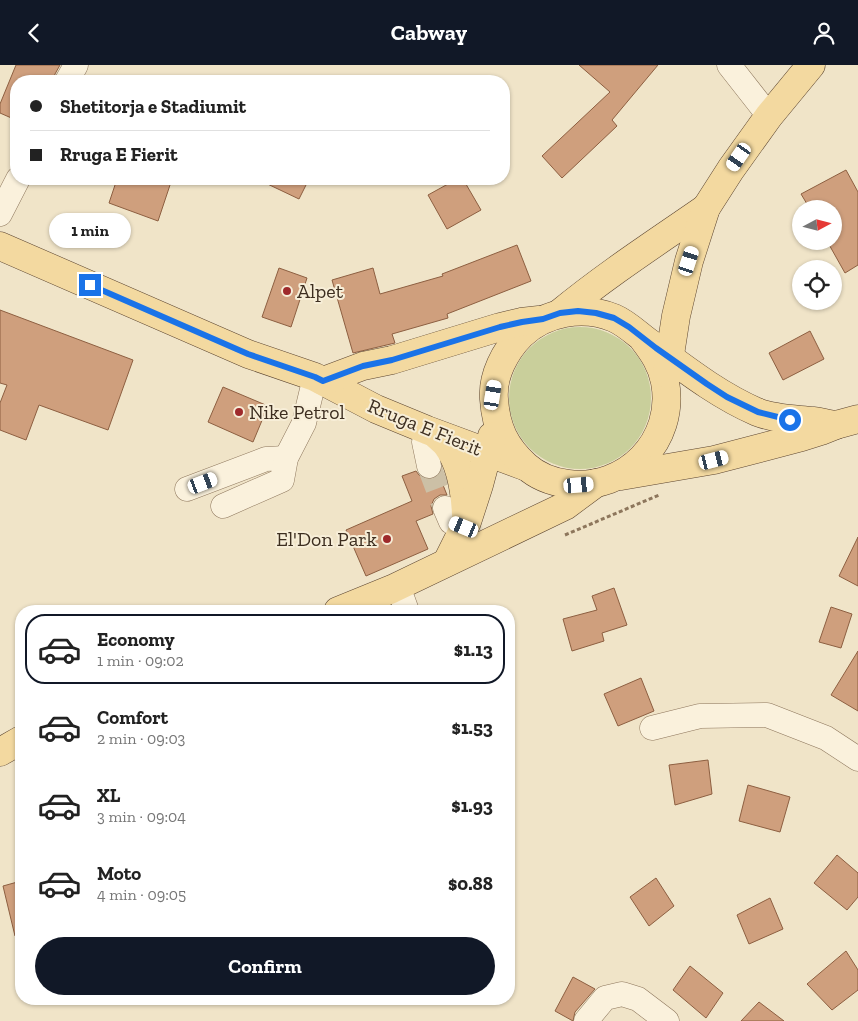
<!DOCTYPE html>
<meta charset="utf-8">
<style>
:root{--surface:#fff;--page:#f6f6f6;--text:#222;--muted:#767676;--line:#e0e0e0;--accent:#111827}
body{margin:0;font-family:"Zilla Slab",serif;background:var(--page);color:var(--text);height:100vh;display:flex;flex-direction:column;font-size:19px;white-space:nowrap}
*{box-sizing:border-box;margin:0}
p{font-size:16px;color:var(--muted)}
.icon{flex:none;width:28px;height:28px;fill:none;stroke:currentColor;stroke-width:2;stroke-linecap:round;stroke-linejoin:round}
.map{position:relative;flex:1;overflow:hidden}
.details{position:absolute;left:15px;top:540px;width:500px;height:400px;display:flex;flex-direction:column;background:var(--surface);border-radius:20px;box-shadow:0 1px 4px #0004}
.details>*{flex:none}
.guide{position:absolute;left:10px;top:10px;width:500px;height:110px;border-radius:20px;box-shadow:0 1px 4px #0004;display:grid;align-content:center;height:110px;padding:0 20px;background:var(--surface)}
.needle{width:32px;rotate:83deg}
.buttons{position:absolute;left:792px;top:135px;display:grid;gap:10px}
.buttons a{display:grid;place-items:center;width:50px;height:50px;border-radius:50%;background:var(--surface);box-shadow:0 1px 4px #0004;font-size:25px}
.end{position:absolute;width:22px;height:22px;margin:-11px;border:6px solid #1a73e8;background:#fff;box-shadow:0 0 0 2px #fff}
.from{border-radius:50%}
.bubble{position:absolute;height:35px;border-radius:18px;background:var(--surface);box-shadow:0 1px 4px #0004;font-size:16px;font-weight:700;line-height:35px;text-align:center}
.car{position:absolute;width:15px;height:30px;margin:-15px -8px;border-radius:6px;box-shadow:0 0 4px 1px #0007;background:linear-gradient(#fff 24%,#345 0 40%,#fff 0 76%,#345 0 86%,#fff 0)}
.guide b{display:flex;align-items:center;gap:18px;height:48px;font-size:19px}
.guide b+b{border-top:1px solid var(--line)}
.guide i{width:12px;height:12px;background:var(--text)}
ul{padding:9px 0 0;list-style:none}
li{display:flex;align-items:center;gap:15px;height:70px;margin:0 10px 8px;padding:0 10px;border:2px solid transparent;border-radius:20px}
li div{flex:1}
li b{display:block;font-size:19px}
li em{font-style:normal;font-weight:700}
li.current{border-color:var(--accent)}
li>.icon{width:45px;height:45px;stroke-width:1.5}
.primary-button{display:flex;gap:10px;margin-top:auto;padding:10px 20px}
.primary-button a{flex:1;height:58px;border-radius:30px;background:var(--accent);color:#fff;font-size:20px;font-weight:700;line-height:58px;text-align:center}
header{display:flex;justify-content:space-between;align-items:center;height:65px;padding:0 20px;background:var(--accent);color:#fff;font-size:22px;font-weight:700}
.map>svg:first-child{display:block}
.green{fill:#c9cf9b}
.building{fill:#cf9f7d;stroke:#8d5f41}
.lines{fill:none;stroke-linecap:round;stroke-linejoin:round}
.minor-tunnel{stroke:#ccc0a6;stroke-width:24;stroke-dasharray:24 12;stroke-linecap:butt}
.minor-casing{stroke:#8d765c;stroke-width:25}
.major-casing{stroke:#5b4430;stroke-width:29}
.path{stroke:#8d765c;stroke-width:3;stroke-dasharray:4 2.5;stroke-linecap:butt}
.minor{stroke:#faf1dc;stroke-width:24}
.major{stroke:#f3d9a0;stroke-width:28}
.route{stroke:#1a73e8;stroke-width:6}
.poi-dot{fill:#9e2a2b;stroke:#f7eed8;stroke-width:2}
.labels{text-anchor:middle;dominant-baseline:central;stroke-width:4;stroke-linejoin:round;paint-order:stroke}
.poi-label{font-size:20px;fill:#3d2e20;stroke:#f7eed8;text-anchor:start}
.street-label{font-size:20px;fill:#3d2e20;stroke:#f7eed8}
</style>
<header><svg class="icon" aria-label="back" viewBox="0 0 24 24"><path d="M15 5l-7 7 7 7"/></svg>Cabway<svg class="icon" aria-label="person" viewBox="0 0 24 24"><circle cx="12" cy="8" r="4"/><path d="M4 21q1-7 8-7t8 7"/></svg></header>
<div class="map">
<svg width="858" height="956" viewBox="0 0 858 956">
<rect width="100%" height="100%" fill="#f0e4c8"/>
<circle class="green" cx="580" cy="333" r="71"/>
<g class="building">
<polygon points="16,0 60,0 55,9 53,16 16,16 16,55 0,48 0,39"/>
<polygon points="579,0 658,0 612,55 617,61 562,113 542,91 610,27"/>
<polygon points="846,105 858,127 858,200 845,208 827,176 834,176 834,144 810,144 801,129"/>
<polygon points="117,114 161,114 171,117 158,156 109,138"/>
<polygon points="257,114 309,114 299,134"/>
<polygon points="457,114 463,114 481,145 447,164 428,130"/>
<polygon points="517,180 531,216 447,249 448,253 392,269 395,278 353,288 332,215 373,203 380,229 443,211 442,209"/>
<polygon points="279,203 307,213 291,262 262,252"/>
<polygon points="0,245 133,295 108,365 39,340 26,375 0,365 0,338 7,320 0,318"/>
<polygon points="810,266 824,294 783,315 769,288"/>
<polygon points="223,322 268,341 253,377 208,357"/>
<polygon points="416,406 419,410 425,414 432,414 439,410 447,430 440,430 434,434 431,441 433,449 416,456 428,484 366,511 346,465 412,436 402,411"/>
<polygon points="858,472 858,521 839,511"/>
<polygon points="614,523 627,560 602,568 604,576 572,586 563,554 597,545 592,531"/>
<polygon points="831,542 852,549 841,583 819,577"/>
<polygon points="858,586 858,646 831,630"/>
<polygon points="641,613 654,646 618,661 604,629"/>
<polygon points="708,695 712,729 675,740 669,700"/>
<polygon points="748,720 790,732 780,767 739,756"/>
<polygon points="837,790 858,808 858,832 847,845 814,818"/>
<polygon points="656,813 674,841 649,861 630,832"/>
<polygon points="21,816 21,870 15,871 3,821"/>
<polygon points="770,833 783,864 749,879 737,850"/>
<polygon points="846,886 858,905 858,925 832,945 807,919"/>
<polygon points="690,901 723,928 706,953 673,925"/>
<polygon points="573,912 595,924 575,947 573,956 555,946"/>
<polygon points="759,937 784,956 741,956"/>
</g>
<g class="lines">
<polyline class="minor-tunnel" points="429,401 445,443"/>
<g class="minor-casing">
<g id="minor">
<polyline points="729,0 769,51"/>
<polyline points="67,16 76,0"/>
<polyline points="0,149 18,114"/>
<polyline points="427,365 424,377 429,401"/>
<polyline points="187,424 266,394 286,393"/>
<polyline points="223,441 282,415 286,393 304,358 315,312"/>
<polyline points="445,443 451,457 464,463"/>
<polyline points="398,521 407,546"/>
<polyline points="652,663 700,651 767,650 826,673 858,694"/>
<polyline points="586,956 605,933 622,929 638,934 667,956"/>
</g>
</g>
<g class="major-casing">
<g id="major">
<polyline points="0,181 248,289 315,312 376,344 427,365 524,401"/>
<path d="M560 248C606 210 657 177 706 143"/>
<path d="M643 274C653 287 662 300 665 317 676 376 626 426 568 419 553 417 537 411 526 401 505 382 496 363 494 334 492 311 505 286 521 270 545 247 583 240 614 253 628 259 639 271 651 279 685 304 718 330 757 347 775 354 794 354 813 356 821 357 828 359 836 360"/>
<polyline points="667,309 676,251 689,196 706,143 731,104 769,51 811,0"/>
<polyline points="323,316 363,301 392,295 500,262 521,257 539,255"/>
<path d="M436 369C439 373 444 376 447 380 461 399 465 427 466 449"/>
<polyline points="621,411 714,395 802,372 821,366 836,360 858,354"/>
<polyline points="447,497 467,457 479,420 492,371"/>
<polyline points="338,546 392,524 565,441 596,418"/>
<polyline points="0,687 21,675"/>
</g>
</g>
<polyline class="path" points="565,470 659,430"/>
<use href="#minor" class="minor"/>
<use href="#major" class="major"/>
</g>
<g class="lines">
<polyline class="route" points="90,220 248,289 315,312 323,316 363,301 392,295 500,262 522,257 543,254 560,248 578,246 596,248 614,253 629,262 656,283 707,319 727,332 758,347 790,355"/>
</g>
<g class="poi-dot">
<circle cx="287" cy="226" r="5"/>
<circle cx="239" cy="347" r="5"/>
<circle cx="387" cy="474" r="5"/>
</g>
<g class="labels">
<g class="poi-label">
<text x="297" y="226">Alpet</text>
<text x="249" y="347">Nike Petrol</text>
<text x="377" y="474" text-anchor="end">El'Don Park</text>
</g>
<g class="street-label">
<text transform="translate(425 362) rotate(22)">Rruga E Fierit</text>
</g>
</g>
</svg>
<div class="buttons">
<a><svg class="needle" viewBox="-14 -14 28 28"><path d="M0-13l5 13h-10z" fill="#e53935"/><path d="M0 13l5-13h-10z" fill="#767676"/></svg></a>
<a><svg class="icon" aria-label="locate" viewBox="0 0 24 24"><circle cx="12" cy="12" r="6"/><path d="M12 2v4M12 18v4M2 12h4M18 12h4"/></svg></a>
</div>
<i class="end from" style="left:790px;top:355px"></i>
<i class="end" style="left:90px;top:220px"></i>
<div class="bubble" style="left:49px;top:148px;width:82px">1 min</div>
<i class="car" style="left:739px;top:92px;rotate:215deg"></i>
<i class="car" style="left:689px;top:196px;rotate:18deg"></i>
<i class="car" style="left:493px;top:330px;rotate:9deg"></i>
<i class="car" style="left:714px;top:395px;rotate:76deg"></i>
<i class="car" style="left:203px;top:418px;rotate:69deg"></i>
<i class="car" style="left:579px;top:420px;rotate:85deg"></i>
<i class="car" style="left:464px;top:462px;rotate:292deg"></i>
<div class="guide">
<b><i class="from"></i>Shetitorja e Stadiumit</b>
<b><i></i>Rruga E Fierit</b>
</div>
<section class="details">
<ul>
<li class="current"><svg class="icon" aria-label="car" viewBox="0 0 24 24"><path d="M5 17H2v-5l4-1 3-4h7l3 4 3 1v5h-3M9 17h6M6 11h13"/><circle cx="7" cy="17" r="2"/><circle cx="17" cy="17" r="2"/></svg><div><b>Economy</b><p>1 min · 09:02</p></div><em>$1.13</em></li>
<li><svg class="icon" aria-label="car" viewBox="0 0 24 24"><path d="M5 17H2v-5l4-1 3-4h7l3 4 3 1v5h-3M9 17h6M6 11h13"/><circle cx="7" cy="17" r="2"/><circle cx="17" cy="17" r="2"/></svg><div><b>Comfort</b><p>2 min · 09:03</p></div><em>$1.53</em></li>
<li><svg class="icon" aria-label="car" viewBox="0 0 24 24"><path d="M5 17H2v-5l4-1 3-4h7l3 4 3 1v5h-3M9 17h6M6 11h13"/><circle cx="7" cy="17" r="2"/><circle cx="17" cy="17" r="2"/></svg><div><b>XL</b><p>3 min · 09:04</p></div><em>$1.93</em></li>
<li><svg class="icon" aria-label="car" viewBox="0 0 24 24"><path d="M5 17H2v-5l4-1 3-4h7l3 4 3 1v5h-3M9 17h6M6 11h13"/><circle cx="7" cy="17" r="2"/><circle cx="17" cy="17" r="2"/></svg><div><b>Moto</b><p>4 min · 09:05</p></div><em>$0.88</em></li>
</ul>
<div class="primary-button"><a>Confirm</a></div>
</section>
</div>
